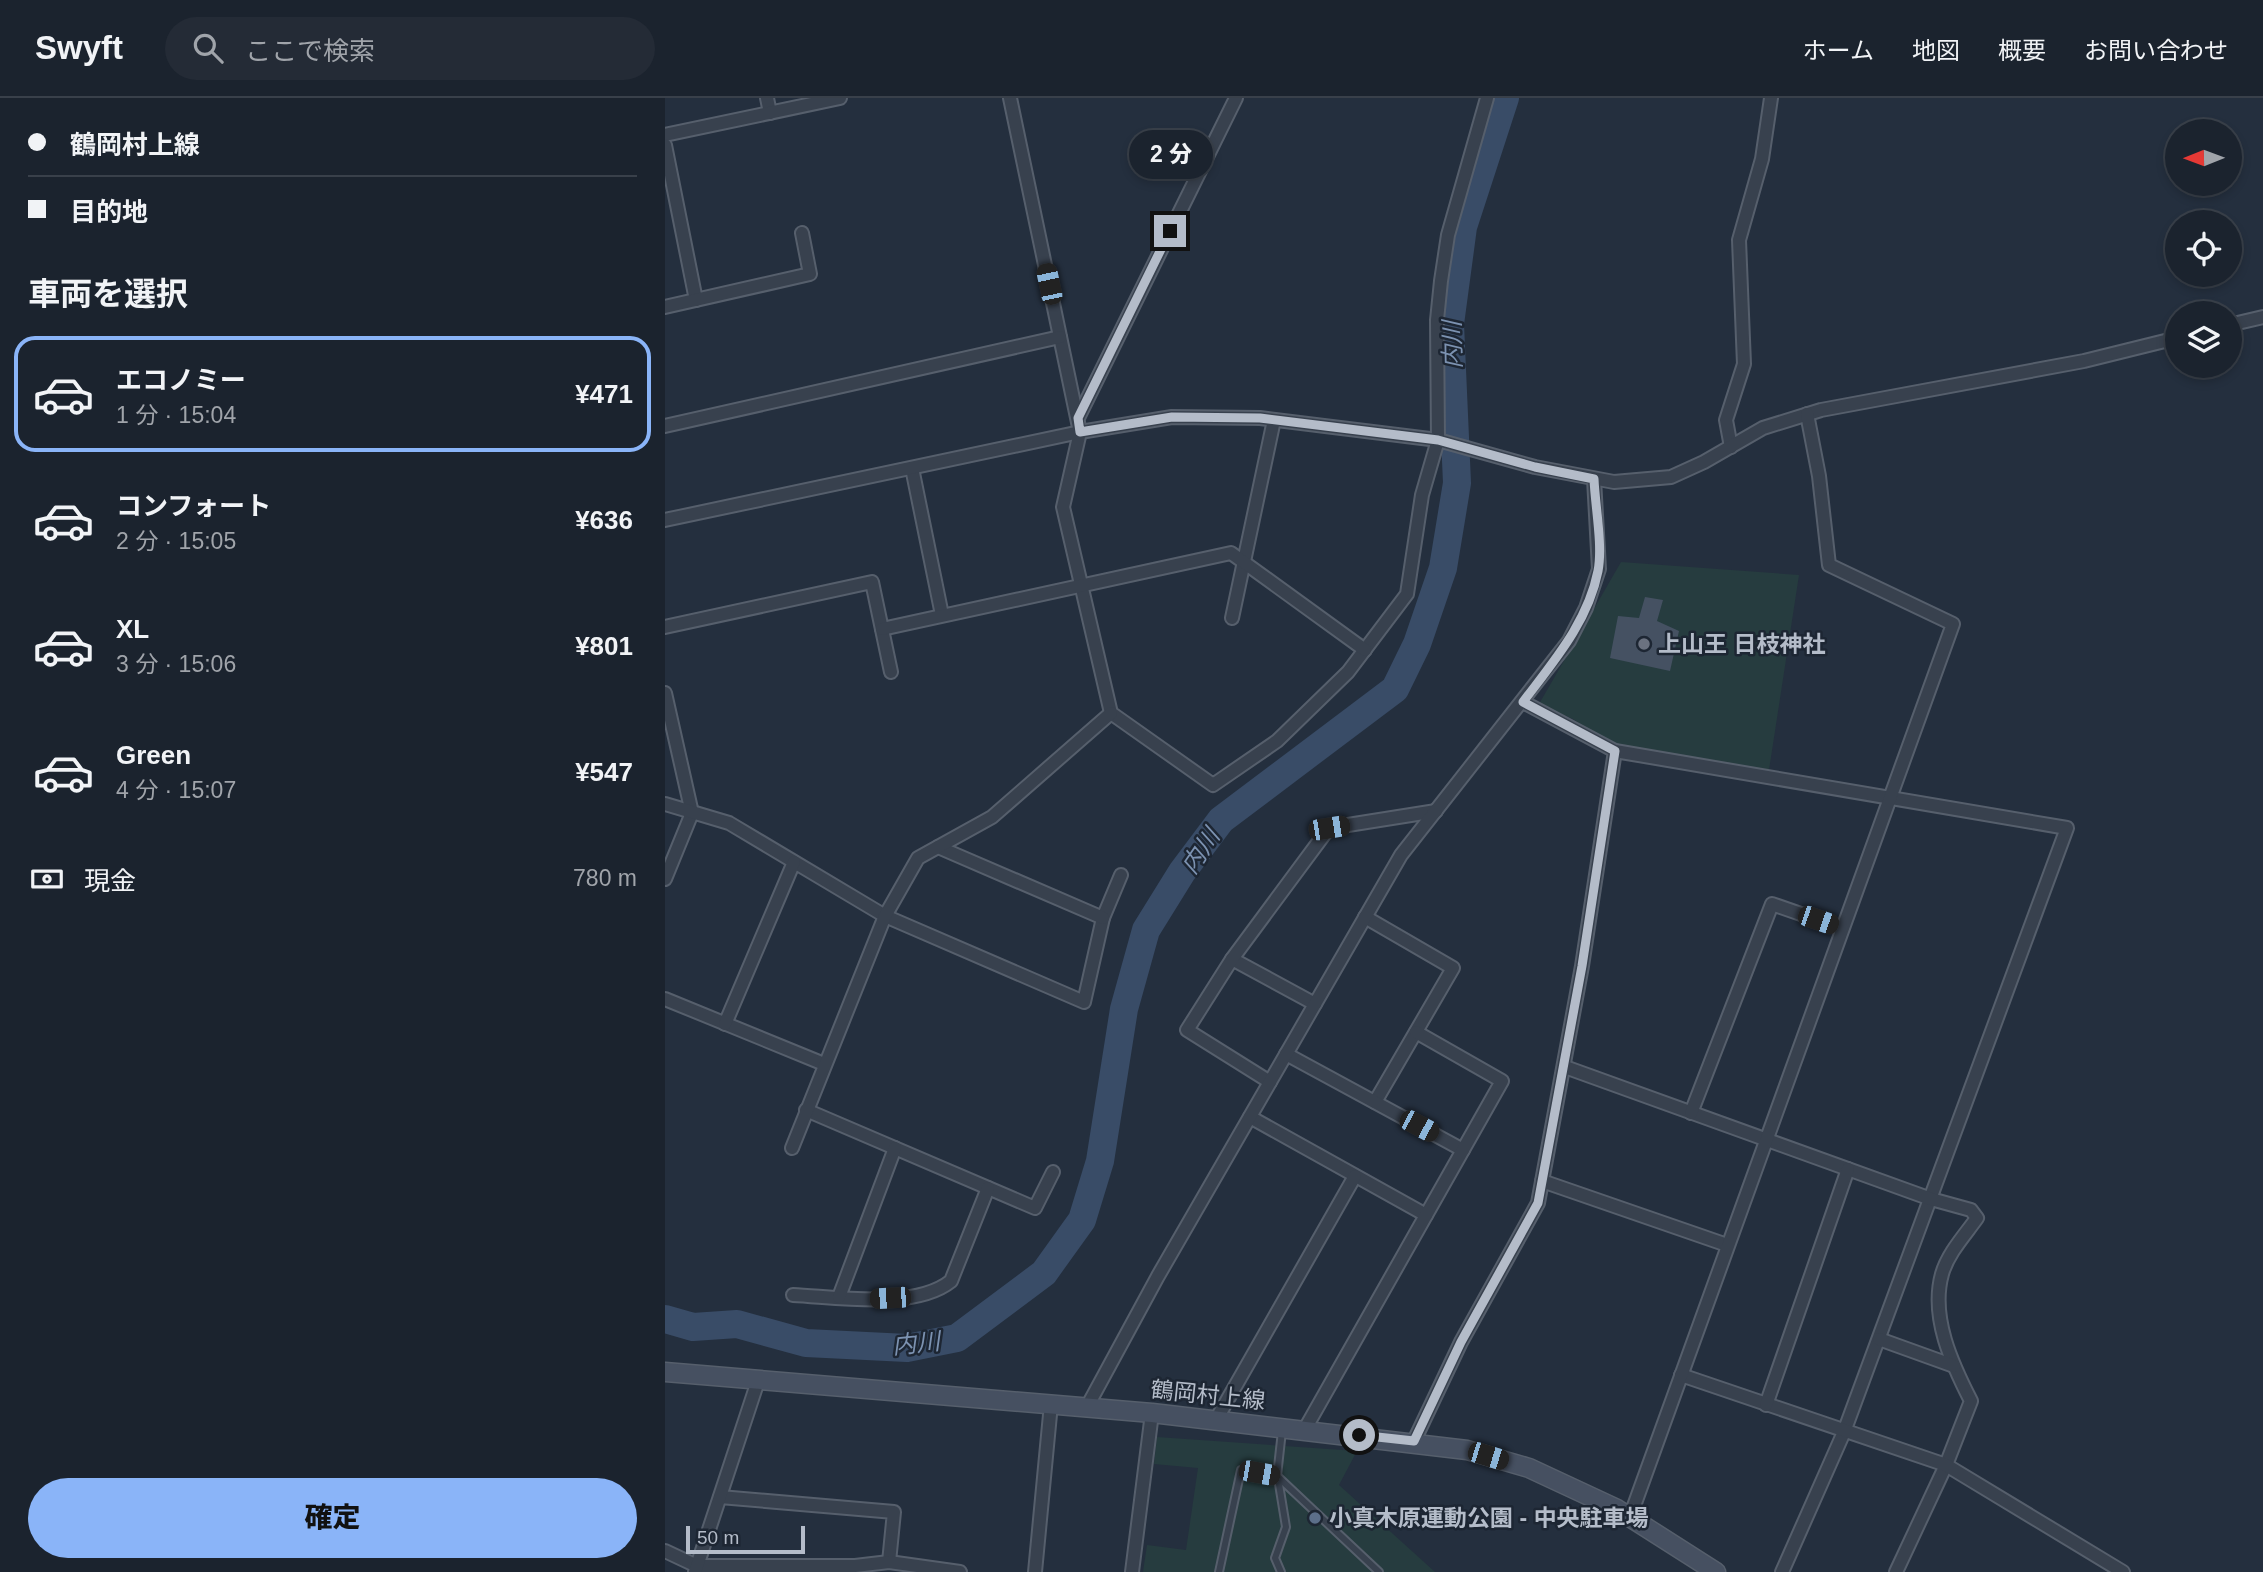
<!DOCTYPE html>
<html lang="ja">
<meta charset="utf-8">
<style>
:root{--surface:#1b232e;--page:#242b36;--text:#f1f3f6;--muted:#a0a4aa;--line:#39404a;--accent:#8ab4f8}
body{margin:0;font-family:Arial,"Noto Sans JP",sans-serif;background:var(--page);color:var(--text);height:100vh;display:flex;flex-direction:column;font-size:26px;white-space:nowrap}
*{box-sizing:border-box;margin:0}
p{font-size:23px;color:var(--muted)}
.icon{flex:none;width:38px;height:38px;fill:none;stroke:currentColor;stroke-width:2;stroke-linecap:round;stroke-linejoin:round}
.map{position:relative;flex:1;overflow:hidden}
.panel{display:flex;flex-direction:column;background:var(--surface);width:665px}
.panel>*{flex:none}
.hud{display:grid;align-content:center;height:154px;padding:0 28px;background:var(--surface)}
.needle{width:46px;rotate:269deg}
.tools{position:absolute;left:1500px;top:21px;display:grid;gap:14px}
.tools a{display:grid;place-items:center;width:77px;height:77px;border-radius:50%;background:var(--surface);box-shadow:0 4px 10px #0003,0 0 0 2px var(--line);font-size:35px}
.scale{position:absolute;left:21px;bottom:18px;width:119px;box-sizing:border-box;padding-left:7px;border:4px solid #b4bcc9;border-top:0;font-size:19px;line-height:24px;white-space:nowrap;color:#b4bcc9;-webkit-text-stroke:5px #1d2633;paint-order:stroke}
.end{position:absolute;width:32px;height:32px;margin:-16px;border:9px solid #b4bcc9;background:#111;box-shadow:0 0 0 4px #111}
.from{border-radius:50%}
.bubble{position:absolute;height:49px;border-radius:24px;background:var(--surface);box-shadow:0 4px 10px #0003,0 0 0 2px var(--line);font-size:23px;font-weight:800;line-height:49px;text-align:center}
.car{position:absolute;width:21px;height:42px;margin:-21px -10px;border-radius:9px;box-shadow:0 0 5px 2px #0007;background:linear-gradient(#222 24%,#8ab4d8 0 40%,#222 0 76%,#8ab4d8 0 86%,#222 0)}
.hud b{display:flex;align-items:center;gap:24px;height:66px;font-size:26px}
.hud b+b{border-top:2px solid var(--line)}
.hud i{width:18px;height:18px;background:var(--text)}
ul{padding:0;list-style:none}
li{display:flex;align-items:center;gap:21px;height:116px;margin:0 14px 10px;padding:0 14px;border:4px solid transparent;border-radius:21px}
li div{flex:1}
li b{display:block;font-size:26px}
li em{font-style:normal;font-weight:800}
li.selected{border-color:var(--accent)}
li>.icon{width:63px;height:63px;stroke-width:1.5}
h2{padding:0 28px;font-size:32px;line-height:84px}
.pay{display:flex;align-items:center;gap:18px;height:77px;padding:0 28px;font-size:26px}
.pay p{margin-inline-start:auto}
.action{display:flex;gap:14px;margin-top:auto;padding:14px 28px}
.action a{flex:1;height:80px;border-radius:42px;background:var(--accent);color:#111;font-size:28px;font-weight:800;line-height:80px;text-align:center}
header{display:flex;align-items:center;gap:42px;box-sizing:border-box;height:98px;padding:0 35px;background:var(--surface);border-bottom:2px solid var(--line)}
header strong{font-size:33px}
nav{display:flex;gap:38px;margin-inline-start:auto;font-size:24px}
.search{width:490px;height:63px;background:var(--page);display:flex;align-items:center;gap:18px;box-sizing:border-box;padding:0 24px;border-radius:38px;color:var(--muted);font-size:26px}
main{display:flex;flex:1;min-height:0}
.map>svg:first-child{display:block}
.green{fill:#263c3f}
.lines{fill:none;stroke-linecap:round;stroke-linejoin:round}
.river{stroke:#394c67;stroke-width:28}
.building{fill:#455162}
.service-casing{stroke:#565f6c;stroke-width:10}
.minor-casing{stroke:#565f6c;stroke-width:16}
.secondary-casing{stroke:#565f6c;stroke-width:21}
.service{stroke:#38414e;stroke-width:6}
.minor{stroke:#38414e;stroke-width:12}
.secondary{stroke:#465061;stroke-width:18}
.route{stroke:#b4bcc9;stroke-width:9}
.worship-dot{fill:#6b7280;stroke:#1d2633;stroke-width:2.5}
.service-dot{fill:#5c6f8a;stroke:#1d2633;stroke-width:2.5}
.labels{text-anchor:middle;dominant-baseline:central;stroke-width:5;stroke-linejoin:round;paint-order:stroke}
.poi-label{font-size:23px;font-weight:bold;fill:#b4bcc9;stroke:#1d2633;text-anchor:start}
.street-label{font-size:23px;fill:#b4bcc9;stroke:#1d2633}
.water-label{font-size:24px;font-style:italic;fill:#7c92b1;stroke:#1d2633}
</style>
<header>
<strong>Swyft</strong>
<div class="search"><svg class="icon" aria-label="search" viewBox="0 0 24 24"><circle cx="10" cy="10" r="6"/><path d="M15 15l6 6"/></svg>ここで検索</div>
<nav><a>ホーム</a><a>地図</a><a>概要</a><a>お問い合わせ</a></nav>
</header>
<main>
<section class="panel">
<div class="hud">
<b><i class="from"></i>鶴岡村上線</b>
<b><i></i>目的地</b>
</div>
<h2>車両を選択</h2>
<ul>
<li class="selected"><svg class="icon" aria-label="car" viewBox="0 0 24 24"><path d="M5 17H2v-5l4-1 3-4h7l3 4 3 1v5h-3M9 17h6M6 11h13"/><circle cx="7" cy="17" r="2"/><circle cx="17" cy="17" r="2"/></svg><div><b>エコノミー</b><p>1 分 · 15:04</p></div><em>¥471</em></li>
<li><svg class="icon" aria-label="car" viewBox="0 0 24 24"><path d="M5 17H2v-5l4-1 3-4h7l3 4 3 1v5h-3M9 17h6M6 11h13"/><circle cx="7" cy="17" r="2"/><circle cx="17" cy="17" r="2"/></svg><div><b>コンフォート</b><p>2 分 · 15:05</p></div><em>¥636</em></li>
<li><svg class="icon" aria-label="car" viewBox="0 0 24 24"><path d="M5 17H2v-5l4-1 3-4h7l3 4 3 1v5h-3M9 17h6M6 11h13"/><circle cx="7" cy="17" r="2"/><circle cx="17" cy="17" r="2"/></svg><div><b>XL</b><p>3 分 · 15:06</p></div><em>¥801</em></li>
<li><svg class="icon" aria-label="car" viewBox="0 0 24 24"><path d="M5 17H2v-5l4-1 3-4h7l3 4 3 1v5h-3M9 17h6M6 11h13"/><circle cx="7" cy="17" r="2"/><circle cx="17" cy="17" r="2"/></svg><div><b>Green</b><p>4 分 · 15:07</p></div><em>¥547</em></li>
</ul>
<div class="pay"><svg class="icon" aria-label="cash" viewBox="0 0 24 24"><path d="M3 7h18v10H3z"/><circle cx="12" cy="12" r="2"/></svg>現金<p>780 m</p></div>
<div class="action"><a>確定</a></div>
</section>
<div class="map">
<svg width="1598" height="1474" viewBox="0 0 1598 1474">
<rect width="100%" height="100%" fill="#242f3e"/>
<g class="green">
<polygon points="956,464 1134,477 1104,672 946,646 908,621 874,606"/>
<polygon points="492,1339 692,1353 674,1387 770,1474 478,1474 482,1447 521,1452 533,1370 489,1366"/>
</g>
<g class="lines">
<polyline class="river" points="0,1221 28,1229 72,1226 141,1245 242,1250 292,1240 379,1175 417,1122 435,1063 459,911 481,832 517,774 556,722 730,591 752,546 778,470 792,385 785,226 798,129 840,0"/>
</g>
<polygon class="building" points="980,499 998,502 992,523 1014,533 1005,573 945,560 953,518 974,520"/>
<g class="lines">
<g class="service-casing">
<g id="service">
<polyline points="612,1378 714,1474"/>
<polyline points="613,1380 621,1429 610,1460 616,1474"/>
<polyline points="554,1474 576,1372 612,1378 617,1333"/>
</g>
</g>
<g class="minor-casing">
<g id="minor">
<polyline points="102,0 105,15"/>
<polyline points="345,0 415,334 398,409 446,615 548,687 612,643 683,574 742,496 757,397 773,342 772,222 776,183 783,137 822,0"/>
<polyline points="0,37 175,0"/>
<polyline points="0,47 31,202"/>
<polyline points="0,209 145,176 137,135"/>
<polyline points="1564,227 1598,219"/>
<polyline points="413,320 571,0"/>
<polyline points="0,328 395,239"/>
<polyline points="1066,349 1061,322 1079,266 1074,142 1097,61 1106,0"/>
<polyline points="247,370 277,517"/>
<polyline points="0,422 415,334 507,319 595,320 773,342 870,369 949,384 1006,379 1039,364 1098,330 1156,312 1419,263 1512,240"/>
<polyline points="567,520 609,322"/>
<polyline points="0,529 207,484 226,574"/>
<polyline points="217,531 566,455 700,552"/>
<polyline points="0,595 27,715 0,781"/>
<polyline points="858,604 950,653 1402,730 1179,1334 1117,1474"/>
<polyline points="0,706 64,725 220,818 419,904 438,820 456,777"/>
<polyline points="273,749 438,820"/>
<polyline points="700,819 788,870 710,1004"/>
<polyline points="567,861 650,906"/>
<polyline points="0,901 159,966"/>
<polyline points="60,926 129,764"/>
<polyline points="621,956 798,1052"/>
<path d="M900 969 1266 1101 1306 1112 1312 1120C1300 1137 1283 1155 1277 1176 1265 1219 1287 1266 1306 1303L1281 1367 1231 1474"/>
<polyline points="605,984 522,932 567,861 664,730 771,713"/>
<polyline points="141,1012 370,1110 388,1074"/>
<polyline points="1026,1015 1107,806 1176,830"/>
<polyline points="585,1019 761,1117"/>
<polyline points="127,1050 220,818 253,760 327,719 446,615"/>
<polyline points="877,1083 1062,1147"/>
<path d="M128 1197C172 1199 250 1212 286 1183L323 1090"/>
<polyline points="174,1199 230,1050"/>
<polyline points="1214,1241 1289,1268"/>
<polyline points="1016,1277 1281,1367 1458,1474"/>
<polyline points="1101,1307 1183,1071"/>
<polyline points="422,1309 493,1178 736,757 904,543 921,510 934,471 929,381"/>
<polyline points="551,1322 690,1078"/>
<polyline points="640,1331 837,983 751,934"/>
<polyline points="749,1343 796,1244 873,1105 917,868 950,653"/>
<polyline points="55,1399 229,1414 224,1464"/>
<polyline points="965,1419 1288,526 1164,467 1154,378 1142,316"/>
<polyline points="0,1453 32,1468 190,1468 224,1464 295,1474"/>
<polyline points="30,1474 93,1283"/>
<polyline points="370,1474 386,1306"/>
<polyline points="467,1474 487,1315"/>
</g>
</g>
<g class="secondary-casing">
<polyline id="secondary" points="0,1274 487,1315 802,1352 864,1370 952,1411 1051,1474"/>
</g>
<use href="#service" class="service"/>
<use href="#minor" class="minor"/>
<use href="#secondary" class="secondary"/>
</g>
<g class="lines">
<path class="route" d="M505 133 413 320 415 334 507 319 595 320 773 342 870 369 929 381C930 407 938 448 933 473 923 524 888 564 858 604L950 653 917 868 873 1105 796 1244 749 1343 694 1337"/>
</g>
<circle class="worship-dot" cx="979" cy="546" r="7"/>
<circle class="service-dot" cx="650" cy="1420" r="7"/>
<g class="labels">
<g class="poi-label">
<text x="993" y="546">上山王 日枝神社</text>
<text x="664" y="1420">小真木原運動公園 - 中央駐車場</text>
</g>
<g class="street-label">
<text transform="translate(543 1297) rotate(6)">鶴岡村上線</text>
</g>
<g class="water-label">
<text transform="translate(787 247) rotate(-91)">内川</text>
<text transform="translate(535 753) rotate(-56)">内川</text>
<text transform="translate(251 1245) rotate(-6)">内川</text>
</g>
</g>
</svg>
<div class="tools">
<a><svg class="needle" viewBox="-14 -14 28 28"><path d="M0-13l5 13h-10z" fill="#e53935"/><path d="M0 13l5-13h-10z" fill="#a0a4aa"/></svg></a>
<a><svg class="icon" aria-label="locate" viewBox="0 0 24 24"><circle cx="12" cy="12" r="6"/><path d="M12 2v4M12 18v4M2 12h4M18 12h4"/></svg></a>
<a><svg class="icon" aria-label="layers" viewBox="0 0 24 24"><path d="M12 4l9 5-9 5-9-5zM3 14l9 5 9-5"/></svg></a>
</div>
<div class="scale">50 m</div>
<i class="end from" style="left:694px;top:1337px"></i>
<i class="end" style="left:505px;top:133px"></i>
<div class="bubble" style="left:464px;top:32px;width:84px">2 分</div>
<i class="car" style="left:384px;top:186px;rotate:348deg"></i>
<i class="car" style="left:664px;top:730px;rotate:81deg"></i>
<i class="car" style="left:1153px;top:822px;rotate:109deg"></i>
<i class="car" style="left:754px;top:1028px;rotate:118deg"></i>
<i class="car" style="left:225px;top:1200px;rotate:267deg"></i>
<i class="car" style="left:823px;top:1358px;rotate:107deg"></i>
<i class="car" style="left:594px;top:1375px;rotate:100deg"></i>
</div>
</main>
